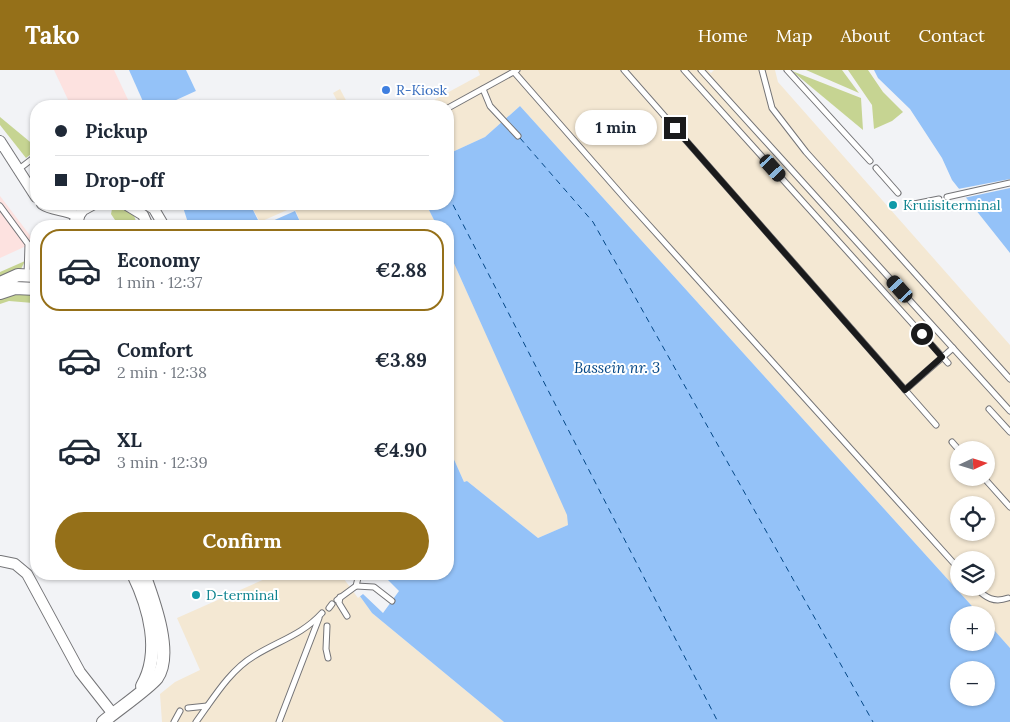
<!DOCTYPE html>
<meta charset="utf-8">
<style>
:root{--surface:#fff;--page:#f6f6f7;--text:#1f2937;--muted:#747a83;--line:#e0e1e3;--accent:#957019}
body{margin:0;font-family:Lora,serif;background:var(--page);color:var(--text);height:100vh;display:flex;flex-direction:column;font-size:19px;white-space:nowrap}
*{box-sizing:border-box;margin:0}
p{font-size:16px;color:var(--muted)}
.icon{flex:none;width:28px;height:28px;fill:none;stroke:currentColor;stroke-width:2;stroke-linecap:round;stroke-linejoin:round}
.map{position:relative;flex:1;overflow:hidden}
.details{position:absolute;left:30px;top:150px;width:424px;height:360px;display:flex;flex-direction:column;background:var(--surface);border-radius:20px;box-shadow:0 1px 4px #0004}
.details>*{flex:none}
.guide{position:absolute;left:30px;top:30px;width:424px;height:110px;border-radius:20px;box-shadow:0 1px 4px #0004;display:grid;align-content:center;height:110px;padding:0 25px;background:var(--surface)}
.needle{width:32px;rotate:86deg}
.tools{position:absolute;left:950px;top:371px;display:grid;gap:10px}
.tools a{display:grid;place-items:center;width:45px;height:45px;border-radius:50%;background:var(--surface);box-shadow:0 1px 4px #0004;font-size:25px}
.end{position:absolute;width:22px;height:22px;margin:-11px;border:6px solid #1a1a1b;background:#fff;box-shadow:0 0 0 2px #fff}
.from{border-radius:50%}
.bubble{position:absolute;height:35px;border-radius:18px;background:var(--surface);box-shadow:0 1px 4px #0004;font-size:16px;font-weight:800;line-height:35px;text-align:center}
.car{position:absolute;width:15px;height:30px;margin:-15px -8px;border-radius:6px;box-shadow:0 0 4px 1px #0007;background:linear-gradient(#222 24%,#8ab4d8 0 40%,#222 0 76%,#8ab4d8 0 86%,#222 0)}
.guide b{display:flex;align-items:center;gap:18px;height:48px;font-size:19px}
.guide b+b{border-top:1px solid var(--line)}
.guide i{width:12px;height:12px;background:var(--text)}
ul{padding:9px 0 0;list-style:none}
li{display:flex;align-items:center;gap:15px;height:82px;margin:0 10px 8px;padding:0 15px;border:2px solid transparent;border-radius:20px}
li div{flex:1}
li b{display:block;font-size:19px}
li em{font-style:normal;font-weight:800}
li.selected{border-color:var(--accent)}
li>.icon{width:45px;height:45px;stroke-width:1.5}
.action{display:flex;gap:10px;margin-top:auto;padding:10px 25px}
.action a{flex:1;height:58px;border-radius:30px;background:var(--accent);color:#fff;font-size:20px;font-weight:800;line-height:58px;text-align:center}
header{display:flex;align-items:center;gap:30px;box-sizing:border-box;height:70px;padding:0 25px;background:var(--accent);color:#fff}
header strong{font-size:24px}
nav{display:flex;gap:28px;margin-inline-start:auto;font-size:18px}
.map>svg:first-child{display:block}
.commercial{fill:#fde2e0}
.industrial{fill:#f4e8d3;fill-rule:evenodd}
.green{fill:#c6d492}
.water{fill:#94c2f8;fill-rule:evenodd}
.pier{fill:#f2f3f6}
.lines{fill:none;stroke-linecap:round;stroke-linejoin:round}
.ferry{stroke:#044786;stroke-width:1;stroke-dasharray:6 5;stroke-linecap:butt}
.service-casing{stroke:#747477;stroke-width:7}
.minor-casing{stroke:#747477;stroke-width:12}
.tertiary-casing{stroke:#747477;stroke-width:14}
.service{stroke:#fff;stroke-width:5}
.minor{stroke:#fff;stroke-width:10}
.tertiary{stroke:#fff;stroke-width:12}
.route{stroke:#1a1a1b;stroke-width:6}
.shop-dot{fill:#3f7fe0;stroke:#fff;stroke-width:2}
.culture-dot{fill:#0f9aa8;stroke:#fff;stroke-width:2}
.labels{text-anchor:middle;dominant-baseline:central;stroke-width:4;stroke-linejoin:round;paint-order:stroke}
.shop-label{font-size:14px;fill:#366cbe;stroke:#fff;text-anchor:start}
.culture-label{font-size:14px;fill:#0d838f;stroke:#fff;text-anchor:start}
.water-label{font-size:15px;font-style:italic;fill:#044786;stroke:#fff}
</style>
<header>
<strong>Tako</strong>
<nav><a>Home</a><a>Map</a><a>About</a><a>Contact</a></nav>
</header>
<div class="map">
<svg width="1010" height="652" viewBox="0 0 1010 652">
<rect width="100%" height="100%" fill="#f2f3f6"/>
<g class="commercial">
<polygon points="54,0 114,0 130,34 125,36 71,36"/>
<polygon points="0,126 35,172 0,188"/>
</g>
<g class="industrial">
<path d="M478 0H708L711 3 714 0H775L778 12 1010 275V578L986 552V545H980L520 36 485 67 448 84V36H423L480 5ZM959 380H986V408H959ZM959 435H986V462H959ZM959 490H986V518H959Z"/>
<polygon points="340,19 349,36 340,36 333,23"/>
<polygon points="250,134 426,134 437,156 302,156 294,137 260,152"/>
<polygon points="448,180 568,445 568,455 538,468 467,411 464,412 448,376"/>
<polygon points="276,504 344,504 372,543 504,652 162,652 160,624 175,612 200,600 177,548"/>
</g>
<g class="green">
<polygon points="806,0 842,0 859,23"/>
<polygon points="848,0 868,0 883,22 903,42 892,51 874,59 872,35"/>
<polygon points="792,1 861,28 863,60"/>
<polygon points="0,47 35,76 35,81 26,88 0,55"/>
<path d="M112 139C127 140 135 140 137 156H119L111 144Z"/>
<polygon points="25,191 20,201 0,209 0,202"/>
<polygon points="36,223 36,231 33,233 9,231 0,234 0,226 6,224"/>
</g>
<g class="water">
<polygon points="129,0 186,0 203,36 145,36"/>
<polygon points="874,0 1010,0 1010,183 952,110 942,88 910,39 878,8"/>
<path d="M520 36 980 545H959V572H986V551L1010 578V652H504L372 543 344 504H448V376L464 412 467 411 538 468 568 455 567 445 448 180V156H437L426 134H448V84L485 67ZM959 600H986V628H959Z"/>
<polygon points="182,134 250,134 261,156 295,141 302,156 189,156"/>
</g>
<g class="pier">
<polygon points="198,20 202,29 185,36 163,36"/>
<polygon points="1010,109 1010,118 964,128 958,119"/>
<polygon points="348,504 382,504 399,521 383,543 363,524 358,528 344,509 349,506"/>
</g>
<g class="lines">
<g class="ferry">
<polyline points="520,68 593,152 873,652"/>
<polyline points="448,125 718,652"/>
</g>
<g class="service-casing">
<g id="service">
<polyline points="624,0 936,355"/>
<polyline points="684,0 948,293"/>
<polyline points="701,0 1010,341"/>
<polyline points="762,0 772,38 806,82 1010,309"/>
<polyline points="787,0 870,91"/>
<polyline points="514,2 628,132 959,499"/>
<polyline points="483,19 490,36 518,66"/>
<polyline points="448,38 517,0"/>
<polyline points="876,98 898,123"/>
<polyline points="19,99 36,86"/>
<polyline points="947,127 1010,113"/>
<polyline points="914,134 939,129"/>
<polyline points="0,136 28,174 27,206"/>
<polyline points="905,320 953,278"/>
<polyline points="989,339 1010,362"/>
<polyline points="952,372 959,380"/>
<polyline points="984,408 1010,437"/>
<polyline points="356,516 374,517 392,531"/>
<path d="M976 518C986 528 994 533 1008 528"/>
<polyline points="340,527 339,533 347,546"/>
<polyline points="337,530 356,516 359,504"/>
<polyline points="329,538 332,534"/>
<polyline points="327,556 326,579 328,588"/>
<polyline points="188,638 207,636"/>
<polyline points="174,652 180,641"/>
<path d="M196 652C213 629 229 601 254 586 278 571 302 565 322 543"/>
<polyline points="279,652 319,548"/>
</g>
</g>
<g class="minor-casing">
<g id="minor">
<polyline points="0,71 36,127"/>
<path d="M42 134C53 142 67 138 78 147L83 140 94 134"/>
<polyline points="125,134 143,145 148,156"/>
<polyline points="146,134 154,139 164,156"/>
<polyline points="0,491 15,494 27,504 80,602 113,644"/>
</g>
</g>
<g class="tertiary-casing">
<g id="tertiary">
<polyline points="74,156 78,147"/>
<polyline points="0,213 18,205 36,206"/>
<polyline points="0,223 15,218 36,219"/>
<path d="M133 504C149 537 162 582 142 616"/>
<path d="M103 652C116 641 148 619 157 608 174 584 153 529 144 504"/>
</g>
</g>
<use href="#service" class="service"/>
<use href="#minor" class="minor"/>
<use href="#tertiary" class="tertiary"/>
</g>
<g class="lines">
<polyline class="route" points="675,58 905,320 942,287 922,264"/>
</g>
<circle class="shop-dot" cx="386" cy="20" r="5"/>
<g class="culture-dot">
<circle cx="893" cy="135" r="5"/>
<circle cx="196" cy="525" r="5"/>
</g>
<g class="labels">
<g class="shop-label">
<text x="396" y="20">R-Kiosk</text>
</g>
<g class="culture-label">
<text x="903" y="135">Kruiisiterminal</text>
<text x="206" y="525">D-terminal</text>
</g>
<g class="water-label">
<text x="617" y="297">Bassein nr. 3</text>
</g>
</g>
</svg>
<div class="tools">
<a><svg class="needle" viewBox="-14 -14 28 28"><path d="M0-13l5 13h-10z" fill="#e53935"/><path d="M0 13l5-13h-10z" fill="#747a83"/></svg></a>
<a><svg class="icon" aria-label="locate" viewBox="0 0 24 24"><circle cx="12" cy="12" r="6"/><path d="M12 2v4M12 18v4M2 12h4M18 12h4"/></svg></a>
<a><svg class="icon" aria-label="layers" viewBox="0 0 24 24"><path d="M12 4l9 5-9 5-9-5zM3 14l9 5 9-5"/></svg></a>
<a>+</a>
<a>−</a>
</div>
<i class="end from" style="left:922px;top:264px"></i>
<i class="end" style="left:675px;top:58px"></i>
<div class="bubble" style="left:575px;top:40px;width:82px">1 min</div>
<i class="car" style="left:773px;top:98px;rotate:138deg"></i>
<i class="car" style="left:900px;top:219px;rotate:318deg"></i>
<div class="guide">
<b><i class="from"></i>Pickup</b>
<b><i></i>Drop-off</b>
</div>
<section class="details">
<ul>
<li class="selected"><svg class="icon" aria-label="car" viewBox="0 0 24 24"><path d="M5 17H2v-5l4-1 3-4h7l3 4 3 1v5h-3M9 17h6M6 11h13"/><circle cx="7" cy="17" r="2"/><circle cx="17" cy="17" r="2"/></svg><div><b>Economy</b><p>1 min · 12:37</p></div><em>€2.88</em></li>
<li><svg class="icon" aria-label="car" viewBox="0 0 24 24"><path d="M5 17H2v-5l4-1 3-4h7l3 4 3 1v5h-3M9 17h6M6 11h13"/><circle cx="7" cy="17" r="2"/><circle cx="17" cy="17" r="2"/></svg><div><b>Comfort</b><p>2 min · 12:38</p></div><em>€3.89</em></li>
<li><svg class="icon" aria-label="car" viewBox="0 0 24 24"><path d="M5 17H2v-5l4-1 3-4h7l3 4 3 1v5h-3M9 17h6M6 11h13"/><circle cx="7" cy="17" r="2"/><circle cx="17" cy="17" r="2"/></svg><div><b>XL</b><p>3 min · 12:39</p></div><em>€4.90</em></li>
</ul>
<div class="action"><a>Confirm</a></div>
</section>
</div>
